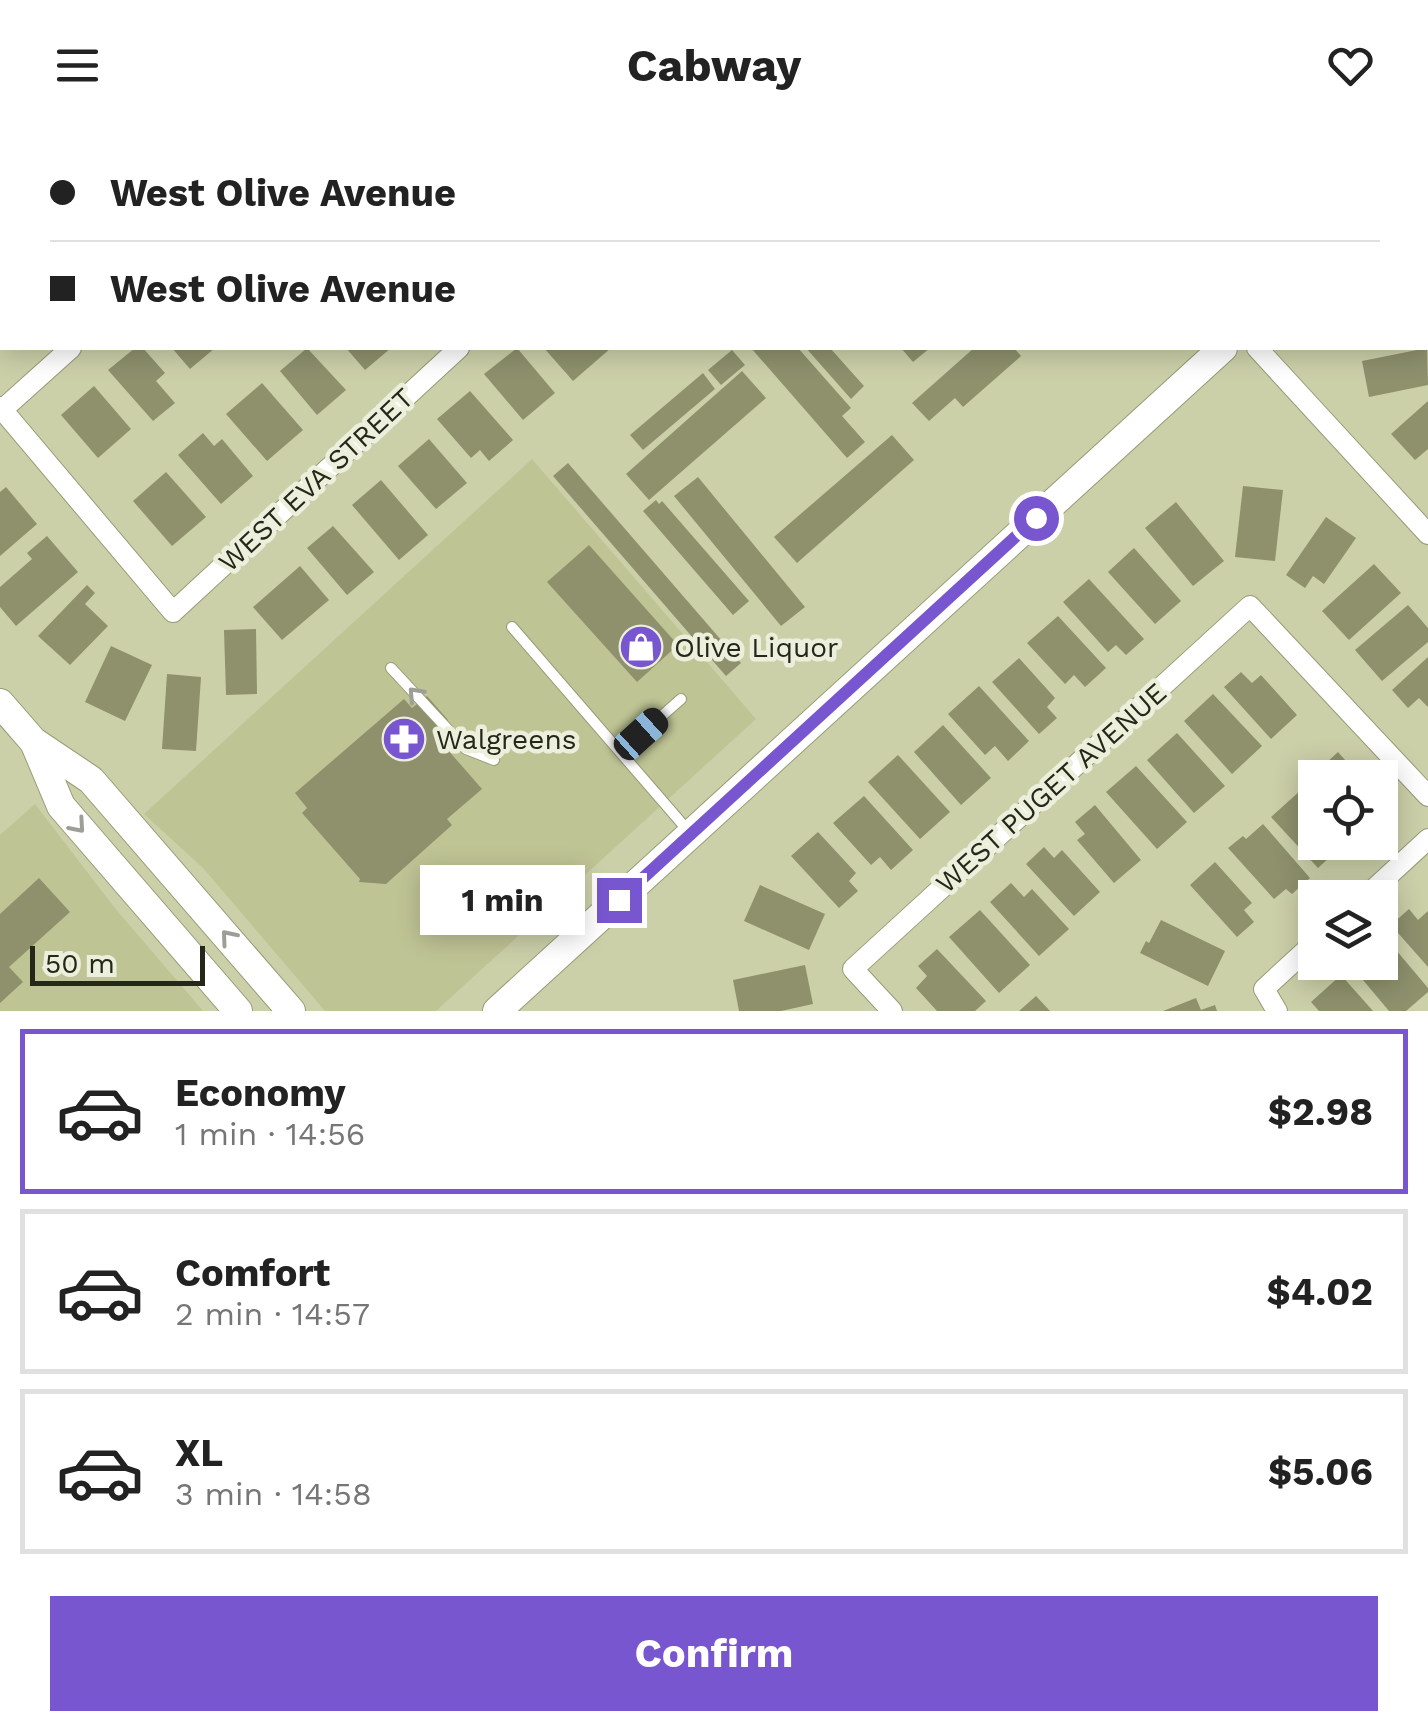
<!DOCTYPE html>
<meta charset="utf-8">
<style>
:root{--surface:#fff;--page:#f6f6f6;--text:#222;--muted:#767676;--line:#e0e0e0;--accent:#7856cf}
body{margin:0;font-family:"Work Sans",sans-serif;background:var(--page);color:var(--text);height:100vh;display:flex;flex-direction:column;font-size:38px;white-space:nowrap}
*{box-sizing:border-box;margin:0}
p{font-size:32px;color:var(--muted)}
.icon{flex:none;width:55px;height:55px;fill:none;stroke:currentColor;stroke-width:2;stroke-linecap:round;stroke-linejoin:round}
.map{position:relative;height:881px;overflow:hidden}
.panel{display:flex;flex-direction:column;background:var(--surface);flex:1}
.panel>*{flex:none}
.top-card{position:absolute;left:0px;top:0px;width:1430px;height:220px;box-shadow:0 5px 25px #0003;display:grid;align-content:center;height:220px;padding:0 50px;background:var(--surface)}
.fabs{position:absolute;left:1298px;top:630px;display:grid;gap:20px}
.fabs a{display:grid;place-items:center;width:100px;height:100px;border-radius:0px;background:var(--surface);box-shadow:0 5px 25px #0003;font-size:50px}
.scale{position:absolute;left:30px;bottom:25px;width:175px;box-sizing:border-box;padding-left:10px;border:5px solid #252718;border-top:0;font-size:28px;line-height:35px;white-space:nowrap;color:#252718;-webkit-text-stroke:8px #ecefdb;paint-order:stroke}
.end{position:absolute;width:45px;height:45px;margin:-22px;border:12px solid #7856cf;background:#fff;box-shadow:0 0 0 5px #fff}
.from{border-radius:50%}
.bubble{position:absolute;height:70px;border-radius:0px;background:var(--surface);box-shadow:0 5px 25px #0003;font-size:32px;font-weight:700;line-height:70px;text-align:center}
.car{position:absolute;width:30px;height:60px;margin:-30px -15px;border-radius:12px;box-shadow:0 0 8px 2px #0007;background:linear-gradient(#222 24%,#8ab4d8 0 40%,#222 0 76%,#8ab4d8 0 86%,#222 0)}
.top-card b{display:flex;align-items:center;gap:35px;height:95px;font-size:38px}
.top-card b+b{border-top:2px solid var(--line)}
.top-card i{width:25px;height:25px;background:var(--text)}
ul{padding:18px 0 0;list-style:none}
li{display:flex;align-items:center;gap:30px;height:165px;margin:0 20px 15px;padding:0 30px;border:5px solid var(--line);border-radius:0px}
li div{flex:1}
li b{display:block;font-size:38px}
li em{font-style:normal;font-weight:700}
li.current{border-color:var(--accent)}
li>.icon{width:90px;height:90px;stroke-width:1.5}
.primary-button{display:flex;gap:20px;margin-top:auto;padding:20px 50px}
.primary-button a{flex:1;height:115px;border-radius:0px;background:var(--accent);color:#fff;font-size:40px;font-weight:700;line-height:115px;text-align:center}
header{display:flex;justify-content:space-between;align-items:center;height:130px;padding:0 50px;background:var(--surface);font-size:45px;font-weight:700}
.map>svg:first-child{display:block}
.built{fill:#bfc495}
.building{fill:#8e916c}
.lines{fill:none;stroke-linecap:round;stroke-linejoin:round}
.service-casing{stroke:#979b76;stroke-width:12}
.minor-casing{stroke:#979b76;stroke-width:22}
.secondary-casing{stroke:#979b76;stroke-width:30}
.service{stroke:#fff;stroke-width:10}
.minor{stroke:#fff;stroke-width:20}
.secondary{stroke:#fff;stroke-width:28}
.oneway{stroke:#9d9e97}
.route{stroke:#7856cf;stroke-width:12}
.labels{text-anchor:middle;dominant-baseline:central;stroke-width:9;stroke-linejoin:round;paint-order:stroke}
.street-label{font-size:28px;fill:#252718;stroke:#ecefdb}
.poi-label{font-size:28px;fill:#252718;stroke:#ecefdb;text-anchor:start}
</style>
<header><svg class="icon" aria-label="menu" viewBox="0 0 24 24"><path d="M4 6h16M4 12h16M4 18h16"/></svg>Cabway<svg class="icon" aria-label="heart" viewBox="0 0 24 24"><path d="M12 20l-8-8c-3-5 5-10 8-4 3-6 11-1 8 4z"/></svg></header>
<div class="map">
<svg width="1428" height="881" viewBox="0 0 1428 881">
<rect width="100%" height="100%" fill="#ccd0a9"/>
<g class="built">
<polygon points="532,329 756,589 436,881 325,881 203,738 144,684"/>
<polygon points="35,674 114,777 203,881 0,881 0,705"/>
</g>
<g class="building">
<polygon points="135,218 143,218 165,243 156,251 175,273 153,291 108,240"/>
<polygon points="172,218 215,218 190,239"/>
<polygon points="307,218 346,260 317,285 280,241"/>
<polygon points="346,218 391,218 365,240"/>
<polygon points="517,218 555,263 523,290 484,244"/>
<polygon points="544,218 611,218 573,251"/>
<polygon points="751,218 798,218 851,278 842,286 865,312 847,328"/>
<polygon points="806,218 830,218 864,256 851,269"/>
<polygon points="901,218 930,218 913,232"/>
<polygon points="974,218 1014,218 1021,226 963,277 955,268 929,291 912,273"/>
<polygon points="1427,218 1428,255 1369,267 1362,231"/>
<polygon points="732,220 745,235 721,255 708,240"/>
<polygon points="742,241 766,268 649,370 626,344"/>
<polygon points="703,243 715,259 643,320 630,305"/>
<polygon points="262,253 303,300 267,331 226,284"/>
<polygon points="94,256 131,299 98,328 61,285"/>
<polygon points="470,261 513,310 489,331 480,320 471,328 437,289"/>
<polygon points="1428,271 1428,319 1415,330 1391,304"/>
<polygon points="203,303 214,316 222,309 253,346 221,374 178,325"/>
<polygon points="892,305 914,330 797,433 774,407"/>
<polygon points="429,309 467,353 436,379 398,336"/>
<polygon points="568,333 741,533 726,546 553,346"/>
<polygon points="166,342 206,387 172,416 133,371"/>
<polygon points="698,347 805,477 781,496 674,366"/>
<polygon points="381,350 428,405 399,430 352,375"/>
<polygon points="1243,356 1283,360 1275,431 1235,427"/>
<polygon points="6,357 37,394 0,426 0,362"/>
<polygon points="656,370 659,374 662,371 749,471 733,485 643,381"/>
<polygon points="1176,372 1224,431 1193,456 1145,398"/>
<polygon points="1326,387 1356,408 1324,454 1313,446 1305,458 1286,445"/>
<polygon points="333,396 374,442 347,465 307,418"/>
<polygon points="47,406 78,442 16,496 0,477 0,457 32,429 27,423"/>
<polygon points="589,415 678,515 637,552 547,452"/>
<polygon points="1134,418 1181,471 1155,494 1108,442"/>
<polygon points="1374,434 1401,463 1349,510 1322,481"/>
<polygon points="300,436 329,470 282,510 253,477"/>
<polygon points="1089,449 1144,509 1126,525 1116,515 1108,522 1063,472"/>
<polygon points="87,455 95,463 85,474 108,496 70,535 38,506"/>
<polygon points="1408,475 1428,498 1428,512 1382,551 1355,520"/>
<polygon points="1058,486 1106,538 1085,557 1074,545 1065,554 1027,513"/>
<polygon points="256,499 257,564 226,565 224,500"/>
<polygon points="111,516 152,535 125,591 85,572"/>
<polygon points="1428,527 1428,577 1419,568 1408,578 1392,560"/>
<polygon points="1019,528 1055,568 1047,577 1057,588 1039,604 992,552"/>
<polygon points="1241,542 1252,553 1261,545 1297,585 1271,609 1224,557"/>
<polygon points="167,544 201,547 196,621 162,619"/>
<polygon points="979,556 1029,611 1008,631 995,616 985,625 948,584"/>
<polygon points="1213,564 1262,616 1232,644 1184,591"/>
<polygon points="427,566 448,590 433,603 482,659 447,689 452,695 386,754 359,752 360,749 302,683 307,678 295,663 404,569 412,578"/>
<polygon points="943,595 991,648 961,675 914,622"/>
<polygon points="1177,603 1225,656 1194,683 1147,630"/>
<polygon points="1338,622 1361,648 1315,648 1315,656 1309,649"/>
<polygon points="898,625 950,682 920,709 868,652"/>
<polygon points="1136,636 1187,692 1157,719 1106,662"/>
<polygon points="1301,660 1315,675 1315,712 1346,712 1318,738 1271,687"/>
<polygon points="864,666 913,720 891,740 880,727 871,735 833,693"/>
<polygon points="1095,675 1141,730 1114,753 1077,710 1085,704 1075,692"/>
<polygon points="1263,694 1310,748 1292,764 1286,759 1274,769 1228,718 1243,706 1246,709"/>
<polygon points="818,702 856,743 849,751 858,761 839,778 791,726"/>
<polygon points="1044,717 1054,728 1062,720 1100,762 1074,786 1026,734"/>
<polygon points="1215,732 1252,773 1244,780 1254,792 1237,807 1190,755"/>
<polygon points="39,748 70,782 9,837 23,852 0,873 0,784"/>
<polygon points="1011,753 1024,767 1032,759 1069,799 1039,826 990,772"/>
<polygon points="760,755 825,784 809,820 744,791"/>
<polygon points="1409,779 1418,790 1428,781 1428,837 1391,795"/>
<polygon points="980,780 1030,835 999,863 949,807"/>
<polygon points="1161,790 1225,821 1208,856 1140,823 1146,811 1149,813"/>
<polygon points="1385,807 1428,858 1428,862 1406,881 1389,881 1363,850 1371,843 1362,832 1380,832 1380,811"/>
<polygon points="937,819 986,871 975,881 937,881 916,858 927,846 918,836"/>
<polygon points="805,835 813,874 781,881 739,881 733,850"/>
<polygon points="1341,845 1373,881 1319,881 1311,872"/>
<polygon points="1036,866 1050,881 1019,881"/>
<polygon points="1196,868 1201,880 1215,875 1217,881 1163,881"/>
</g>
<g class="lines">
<g class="service-casing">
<g id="service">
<polyline points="512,497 691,704"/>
<polyline points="391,538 466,619 494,630"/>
<polyline points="621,622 681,569"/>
</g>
</g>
<g class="minor-casing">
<g id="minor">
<polyline points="157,0 162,2"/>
<polyline points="1072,0 1074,2"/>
<polyline points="190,2 192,0"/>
<polyline points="694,2 697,0"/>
<polyline points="1165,2 1167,0"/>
<polyline points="1257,218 1428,404"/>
<polyline points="0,277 173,482 459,218"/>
<polyline points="2,280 71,218"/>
<polyline points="1364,768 1428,709"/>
<polyline points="892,881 853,839 1250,476 1428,666"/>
<polyline points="1277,881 1264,859 1315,812"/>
</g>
</g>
<g class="secondary-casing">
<g id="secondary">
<polyline points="0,573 33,611 91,650 291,881"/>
<polyline points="34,612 61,676 238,881"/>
<polyline points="497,881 1223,218"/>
</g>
</g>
<use href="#service" class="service"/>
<use href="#minor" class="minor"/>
<use href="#secondary" class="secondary"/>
</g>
<defs><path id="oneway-chevron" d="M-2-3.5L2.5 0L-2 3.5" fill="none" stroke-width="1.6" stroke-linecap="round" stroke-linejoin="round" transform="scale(2.5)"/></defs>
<g class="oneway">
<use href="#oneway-chevron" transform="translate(415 564) rotate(-133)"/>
<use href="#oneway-chevron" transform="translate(78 696) rotate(49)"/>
<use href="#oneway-chevron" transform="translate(228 807) rotate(-130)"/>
</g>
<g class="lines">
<polyline class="route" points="619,770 1036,388"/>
</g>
<defs>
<g id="shop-disc" transform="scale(2.25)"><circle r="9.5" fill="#7856cf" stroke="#ecefdb"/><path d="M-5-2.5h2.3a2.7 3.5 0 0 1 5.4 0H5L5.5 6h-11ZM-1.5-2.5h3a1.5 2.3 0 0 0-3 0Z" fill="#fff"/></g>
<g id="pharmacy-disc" transform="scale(2.25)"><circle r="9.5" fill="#7856cf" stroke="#ecefdb"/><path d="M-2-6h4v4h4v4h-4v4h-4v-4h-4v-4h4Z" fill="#fff"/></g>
</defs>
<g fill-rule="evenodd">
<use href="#shop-disc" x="641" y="517"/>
<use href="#pharmacy-disc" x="404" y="609"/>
</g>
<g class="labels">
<g class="street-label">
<text transform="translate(316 350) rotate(-43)">WEST EVA STREET</text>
<text transform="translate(1051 658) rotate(-42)">WEST PUGET AVENUE</text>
</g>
<g class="poi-label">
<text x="674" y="517">Olive Liquor</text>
<text x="436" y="609">Walgreens</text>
</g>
</g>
</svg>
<div class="fabs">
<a><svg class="icon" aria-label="locate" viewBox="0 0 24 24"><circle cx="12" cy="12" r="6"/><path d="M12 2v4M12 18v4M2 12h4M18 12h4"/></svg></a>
<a><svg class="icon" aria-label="layers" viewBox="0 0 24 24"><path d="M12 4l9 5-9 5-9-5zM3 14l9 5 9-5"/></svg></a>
</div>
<div class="scale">50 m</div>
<i class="end from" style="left:1036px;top:388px"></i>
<i class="end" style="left:619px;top:770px"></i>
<div class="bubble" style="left:420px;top:735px;width:165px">1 min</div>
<i class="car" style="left:641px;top:604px;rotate:48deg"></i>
<div class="top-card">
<b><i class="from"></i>West Olive Avenue</b>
<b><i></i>West Olive Avenue</b>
</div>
</div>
<section class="panel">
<ul>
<li class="current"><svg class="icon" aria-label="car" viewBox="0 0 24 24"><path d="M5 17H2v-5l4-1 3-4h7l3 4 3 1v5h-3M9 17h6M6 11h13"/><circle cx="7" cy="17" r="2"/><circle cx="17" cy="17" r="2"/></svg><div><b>Economy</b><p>1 min · 14:56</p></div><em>$2.98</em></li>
<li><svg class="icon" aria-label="car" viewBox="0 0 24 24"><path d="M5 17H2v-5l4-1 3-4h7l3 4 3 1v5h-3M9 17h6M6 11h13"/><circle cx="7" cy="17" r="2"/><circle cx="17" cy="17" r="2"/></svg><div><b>Comfort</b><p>2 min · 14:57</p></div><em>$4.02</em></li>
<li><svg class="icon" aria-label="car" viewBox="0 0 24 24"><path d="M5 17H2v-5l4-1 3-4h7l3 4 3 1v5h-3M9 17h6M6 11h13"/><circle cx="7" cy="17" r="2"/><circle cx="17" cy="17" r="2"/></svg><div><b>XL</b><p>3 min · 14:58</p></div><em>$5.06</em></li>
</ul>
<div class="primary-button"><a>Confirm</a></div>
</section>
